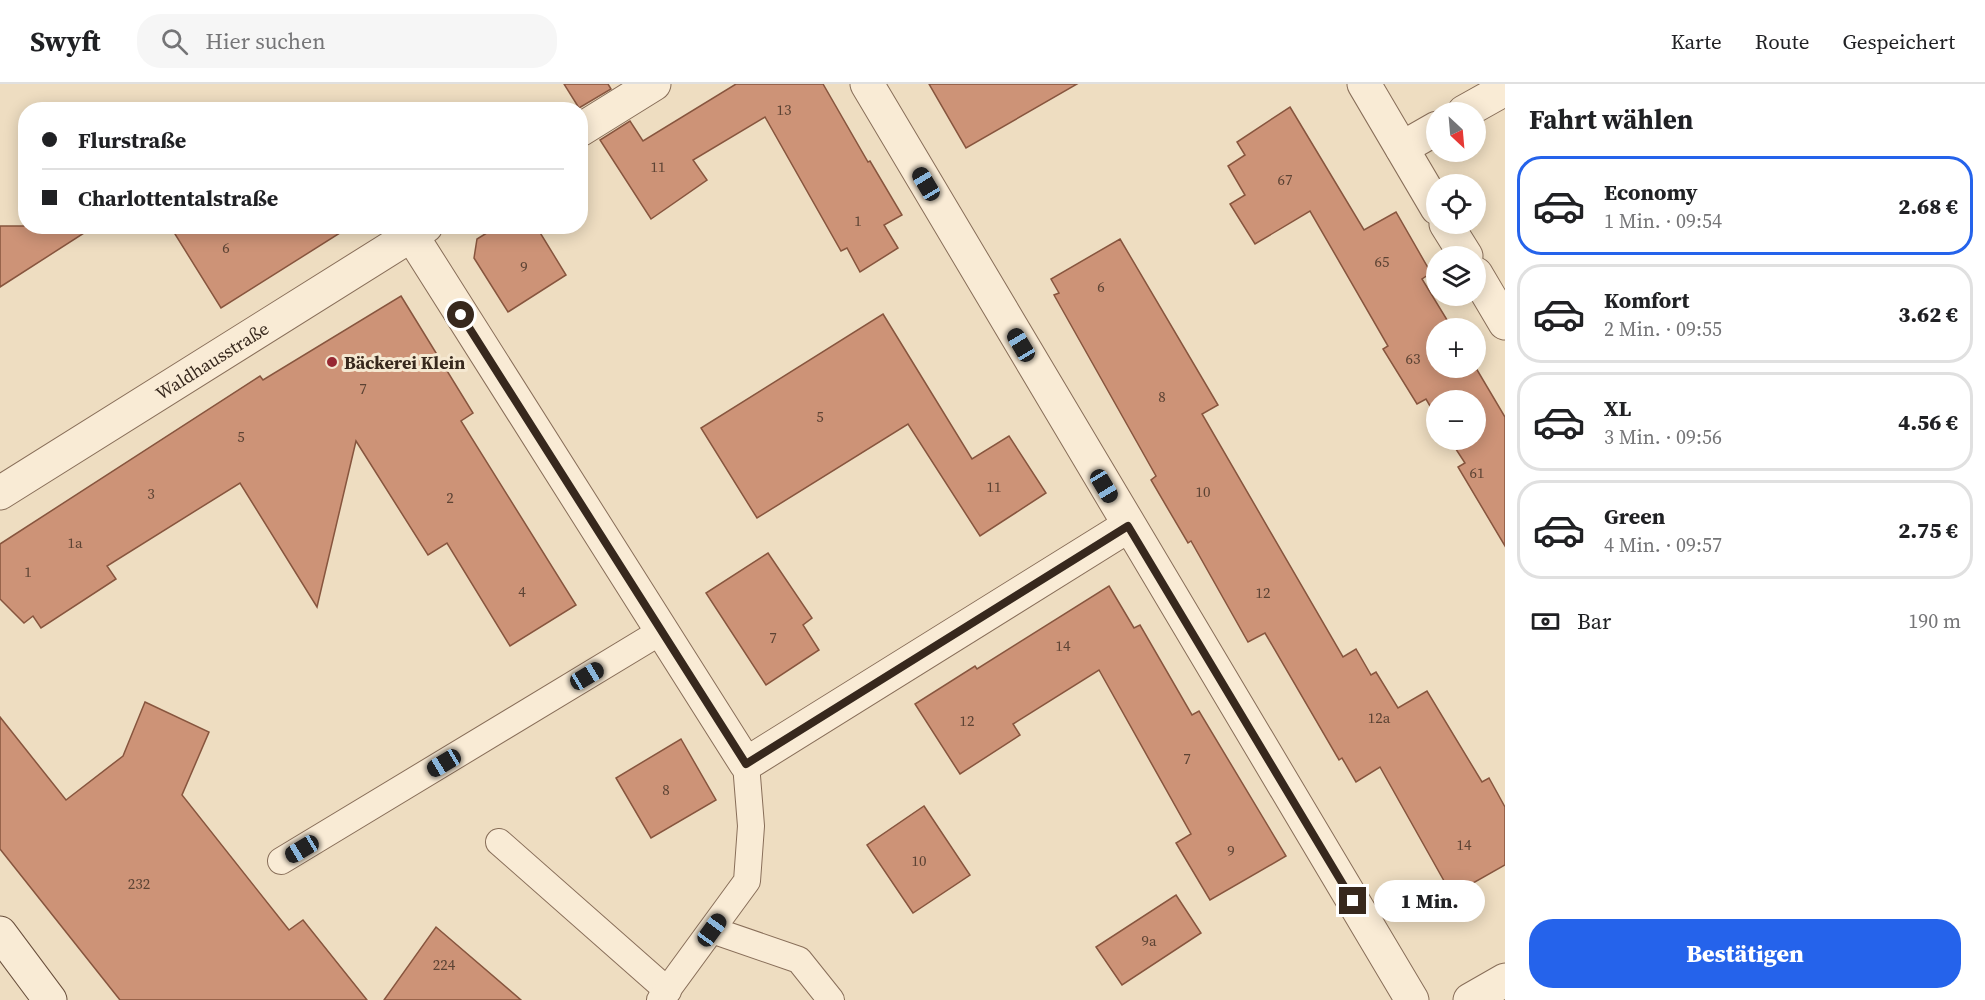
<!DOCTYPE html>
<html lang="de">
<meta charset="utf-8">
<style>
:root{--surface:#fff;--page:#f6f6f6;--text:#202124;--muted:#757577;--line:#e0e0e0;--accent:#2563eb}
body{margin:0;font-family:"Source Serif 4",serif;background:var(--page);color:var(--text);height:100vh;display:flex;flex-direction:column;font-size:22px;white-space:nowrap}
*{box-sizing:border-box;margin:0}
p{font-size:20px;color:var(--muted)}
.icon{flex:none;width:33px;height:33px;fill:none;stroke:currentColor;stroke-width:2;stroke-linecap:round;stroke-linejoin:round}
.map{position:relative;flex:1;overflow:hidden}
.panel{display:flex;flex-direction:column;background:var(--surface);width:480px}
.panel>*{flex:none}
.hud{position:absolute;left:18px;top:18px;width:570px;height:132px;border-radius:24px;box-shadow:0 3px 15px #0003;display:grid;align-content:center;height:132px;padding:0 24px;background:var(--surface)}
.needle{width:39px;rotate:154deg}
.controls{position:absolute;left:1426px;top:18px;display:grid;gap:12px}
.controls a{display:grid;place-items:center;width:60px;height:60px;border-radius:50%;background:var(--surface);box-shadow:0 3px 15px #0003;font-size:30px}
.end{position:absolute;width:27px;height:27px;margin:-14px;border:8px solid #37281d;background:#fff;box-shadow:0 0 0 3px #fff}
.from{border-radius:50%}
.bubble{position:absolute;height:42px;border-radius:21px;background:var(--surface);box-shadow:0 3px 15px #0003;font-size:20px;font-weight:800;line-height:42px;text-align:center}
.car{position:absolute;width:18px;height:36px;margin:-18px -9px;border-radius:8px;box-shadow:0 0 4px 2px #0007;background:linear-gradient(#222 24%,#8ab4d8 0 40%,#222 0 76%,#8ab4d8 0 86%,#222 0)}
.hud b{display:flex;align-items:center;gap:21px;height:57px;font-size:22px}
.hud b+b{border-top:2px solid var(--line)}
.hud i{width:15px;height:15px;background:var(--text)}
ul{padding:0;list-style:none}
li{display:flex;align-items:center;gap:18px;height:99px;margin:0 12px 9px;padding:0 12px;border:3px solid var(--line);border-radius:24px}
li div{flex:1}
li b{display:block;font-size:22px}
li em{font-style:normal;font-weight:800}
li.selected{border-color:var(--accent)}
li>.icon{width:54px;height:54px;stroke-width:1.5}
h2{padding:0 24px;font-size:27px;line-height:72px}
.pay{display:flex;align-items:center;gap:15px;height:66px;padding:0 24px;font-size:22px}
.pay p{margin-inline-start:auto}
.action{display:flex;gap:12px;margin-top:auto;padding:12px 24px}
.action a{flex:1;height:69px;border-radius:24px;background:var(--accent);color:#fff;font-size:24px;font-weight:800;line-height:69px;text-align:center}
header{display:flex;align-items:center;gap:36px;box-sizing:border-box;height:84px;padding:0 30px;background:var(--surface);border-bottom:2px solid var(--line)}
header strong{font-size:28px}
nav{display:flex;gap:33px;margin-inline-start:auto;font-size:21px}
.search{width:420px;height:54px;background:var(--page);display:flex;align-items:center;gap:15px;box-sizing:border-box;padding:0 21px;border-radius:24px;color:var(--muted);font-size:22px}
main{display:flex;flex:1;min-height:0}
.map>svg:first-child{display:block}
.building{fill:#cd9377;stroke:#87553e;stroke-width:1.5}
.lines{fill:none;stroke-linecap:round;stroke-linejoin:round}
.service-casing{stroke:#886e59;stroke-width:28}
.minor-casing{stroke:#886e59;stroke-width:35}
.tertiary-casing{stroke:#886e59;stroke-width:35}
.secondary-casing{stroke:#694f3c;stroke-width:35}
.service{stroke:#f9ebd5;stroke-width:26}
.minor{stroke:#f9ebd5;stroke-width:33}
.tertiary{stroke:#f9ebd5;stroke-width:33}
.secondary{stroke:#f9ebd5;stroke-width:33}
.route{stroke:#37281d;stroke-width:8}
.poi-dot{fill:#972833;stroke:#f5e8d1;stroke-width:2}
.labels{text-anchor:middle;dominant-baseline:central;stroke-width:6;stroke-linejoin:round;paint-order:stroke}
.number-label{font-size:15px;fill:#5c4334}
.street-label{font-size:18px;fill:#37281d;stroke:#f5e8d1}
.poi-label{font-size:18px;font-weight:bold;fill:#37281d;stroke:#f5e8d1;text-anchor:start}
</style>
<header>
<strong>Swyft</strong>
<div class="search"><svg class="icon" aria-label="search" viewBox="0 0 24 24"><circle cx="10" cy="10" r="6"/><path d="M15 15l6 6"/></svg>Hier suchen</div>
<nav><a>Karte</a><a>Route</a><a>Gespeichert</a></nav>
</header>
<main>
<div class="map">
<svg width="1505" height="916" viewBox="0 0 1505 916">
<rect width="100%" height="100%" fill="#eeddc1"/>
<g class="building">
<polygon points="564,0 608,0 611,5 579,24"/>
<polygon points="736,0 823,0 868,78 870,77 902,131 884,141 898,164 860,188 847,164 841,167 765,33 693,76 707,96 651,135 600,56 630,37 643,57"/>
<polygon points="929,0 1077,0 966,64"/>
<polygon points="1290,23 1364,146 1396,128 1431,189 1422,195 1452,244 1437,244 1437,284 1476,284 1505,333 1505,462 1458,383 1465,379 1450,356 1476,356 1476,316 1437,316 1437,334 1426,315 1417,320 1383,265 1388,262 1310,127 1255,160 1230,120 1245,111 1228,82 1245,71 1237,58"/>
<polygon points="0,142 95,142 0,203"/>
<polygon points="170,142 351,142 221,224"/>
<polygon points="498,142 536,142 566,191 508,228 474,174 477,155"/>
<polygon points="1120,155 1218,321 1202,330 1343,573 1356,565 1371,591 1376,588 1398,624 1427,607 1482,698 1489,694 1505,723 1505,781 1452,811 1380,683 1356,698 1342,674 1339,676 1265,549 1248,558 1191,457 1188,459 1151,396 1156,392 1054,211 1059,209 1051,195"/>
<polygon points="401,212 473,329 461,337 576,521 510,562 447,459 428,471 356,357 317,523 240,399 107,482 116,495 41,544 33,532 24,539 0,515 0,460 260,292 263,296"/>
<polygon points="883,230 972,375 1009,352 1046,409 980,452 908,340 757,434 701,344"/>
<polygon points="768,469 812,534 803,541 819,566 766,601 706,509"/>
<polygon points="1109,502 1134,544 1140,541 1192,631 1199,627 1286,772 1210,816 1176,759 1191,750 1099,586 1013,640 1020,651 960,690 915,620 975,582 977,585"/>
<polygon points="145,618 209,648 182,711 289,846 303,836 367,916 120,916 0,765 0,633 66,716 123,672"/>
<polygon points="681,655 716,716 651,754 616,694"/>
<polygon points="924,722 970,791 913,829 867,761"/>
<polygon points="1176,811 1201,849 1122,901 1096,863"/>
<polygon points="436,843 521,916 384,916"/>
</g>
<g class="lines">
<g class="service-casing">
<g id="service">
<polyline points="499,758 668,907"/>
<polyline points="281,777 660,548"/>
<polyline points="712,846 799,876 831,916"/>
<polyline points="660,916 747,797 751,742 746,680"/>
</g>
</g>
<g class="minor-casing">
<g id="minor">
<polyline points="867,0 1412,916"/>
<polyline points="1464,28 1505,5"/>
<polyline points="580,46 654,0"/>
<polyline points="1402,64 1437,44"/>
<polyline points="412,152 746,680 1128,442"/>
<path id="s1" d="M0 409 426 142"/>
<polyline points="1470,916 1505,896"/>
</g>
</g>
<g class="tertiary-casing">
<g id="tertiary">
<polyline points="1364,0 1437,124"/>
<polyline points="1446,140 1466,172"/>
<polyline points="1476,190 1505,239"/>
</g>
</g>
<g class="secondary-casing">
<polyline id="secondary" points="0,849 50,916"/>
</g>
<use href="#service" class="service"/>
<use href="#minor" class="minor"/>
<use href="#tertiary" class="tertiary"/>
<use href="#secondary" class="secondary"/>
</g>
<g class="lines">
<polyline class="route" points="461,231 746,680 1128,442 1353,817"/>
</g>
<circle class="poi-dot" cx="332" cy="278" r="6"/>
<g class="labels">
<g class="number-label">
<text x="784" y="25">13</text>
<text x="658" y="82">11</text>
<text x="1285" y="95">67</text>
<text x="858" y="136">1</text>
<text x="226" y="163">6</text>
<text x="1382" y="177">65</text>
<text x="524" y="182">9</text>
<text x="1101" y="202">6</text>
<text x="1413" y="274">63</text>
<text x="363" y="304">7</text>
<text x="1162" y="312">8</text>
<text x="820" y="332">5</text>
<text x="241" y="352">5</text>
<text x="1477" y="388">61</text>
<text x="994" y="402">11</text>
<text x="1203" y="407">10</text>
<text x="151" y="409">3</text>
<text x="450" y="413">2</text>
<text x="75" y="458">1a</text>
<text x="28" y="487">1</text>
<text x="522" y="507">4</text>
<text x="1263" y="508">12</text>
<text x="773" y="553">7</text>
<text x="1063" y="561">14</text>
<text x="1379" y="633">12a</text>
<text x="967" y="636">12</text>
<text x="1187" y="674">7</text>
<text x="666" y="705">8</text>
<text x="1464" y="760">14</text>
<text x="1231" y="766">9</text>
<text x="919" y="776">10</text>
<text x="139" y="799">232</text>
<text x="1149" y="856">9a</text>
<text x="444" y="880">224</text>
</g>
<g class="street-label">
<text stroke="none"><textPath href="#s1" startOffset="250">Waldhausstraße</textPath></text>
</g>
<g class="poi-label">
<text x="344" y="278">Bäckerei Klein</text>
</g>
</g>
</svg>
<div class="controls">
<a><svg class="needle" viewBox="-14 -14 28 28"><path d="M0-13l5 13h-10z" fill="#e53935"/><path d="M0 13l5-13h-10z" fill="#757577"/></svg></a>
<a><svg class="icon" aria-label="locate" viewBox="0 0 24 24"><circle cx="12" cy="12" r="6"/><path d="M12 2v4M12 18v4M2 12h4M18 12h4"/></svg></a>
<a><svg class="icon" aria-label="layers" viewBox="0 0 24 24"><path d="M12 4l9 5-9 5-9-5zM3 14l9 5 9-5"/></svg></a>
<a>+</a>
<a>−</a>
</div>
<i class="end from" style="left:461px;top:231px"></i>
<i class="end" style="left:1353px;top:817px"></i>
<div class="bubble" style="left:1374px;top:796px;width:111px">1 Min.</div>
<i class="car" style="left:926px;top:100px;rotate:329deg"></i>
<i class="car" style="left:1021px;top:261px;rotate:329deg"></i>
<i class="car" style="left:1104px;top:402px;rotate:149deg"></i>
<i class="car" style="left:587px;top:592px;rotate:59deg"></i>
<i class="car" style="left:444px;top:679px;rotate:239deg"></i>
<i class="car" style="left:302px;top:765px;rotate:239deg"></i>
<i class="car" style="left:712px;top:846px;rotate:36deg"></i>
<div class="hud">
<b><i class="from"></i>Flurstraße</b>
<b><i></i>Charlottentalstraße</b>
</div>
</div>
<section class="panel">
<h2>Fahrt wählen</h2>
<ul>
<li class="selected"><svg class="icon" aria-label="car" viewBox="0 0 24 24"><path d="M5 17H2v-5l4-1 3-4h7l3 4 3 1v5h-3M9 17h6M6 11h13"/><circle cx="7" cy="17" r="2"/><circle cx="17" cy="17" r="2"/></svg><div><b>Economy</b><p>1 Min. · 09:54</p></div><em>2.68 €</em></li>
<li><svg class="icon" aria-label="car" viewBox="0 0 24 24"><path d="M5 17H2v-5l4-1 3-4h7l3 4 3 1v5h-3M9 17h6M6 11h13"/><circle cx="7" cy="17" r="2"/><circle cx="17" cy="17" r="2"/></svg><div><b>Komfort</b><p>2 Min. · 09:55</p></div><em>3.62 €</em></li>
<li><svg class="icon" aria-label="car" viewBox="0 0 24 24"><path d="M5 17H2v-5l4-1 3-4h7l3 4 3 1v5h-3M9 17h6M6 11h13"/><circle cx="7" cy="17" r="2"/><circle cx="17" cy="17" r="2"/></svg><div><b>XL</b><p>3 Min. · 09:56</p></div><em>4.56 €</em></li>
<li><svg class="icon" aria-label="car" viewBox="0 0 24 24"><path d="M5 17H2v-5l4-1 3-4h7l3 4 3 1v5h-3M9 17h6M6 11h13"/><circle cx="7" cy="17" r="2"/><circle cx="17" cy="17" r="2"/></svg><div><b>Green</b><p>4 Min. · 09:57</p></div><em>2.75 €</em></li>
</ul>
<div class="pay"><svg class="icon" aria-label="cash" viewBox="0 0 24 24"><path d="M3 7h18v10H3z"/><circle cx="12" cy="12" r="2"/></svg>Bar<p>190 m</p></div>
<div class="action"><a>Bestätigen</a></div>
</section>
</main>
